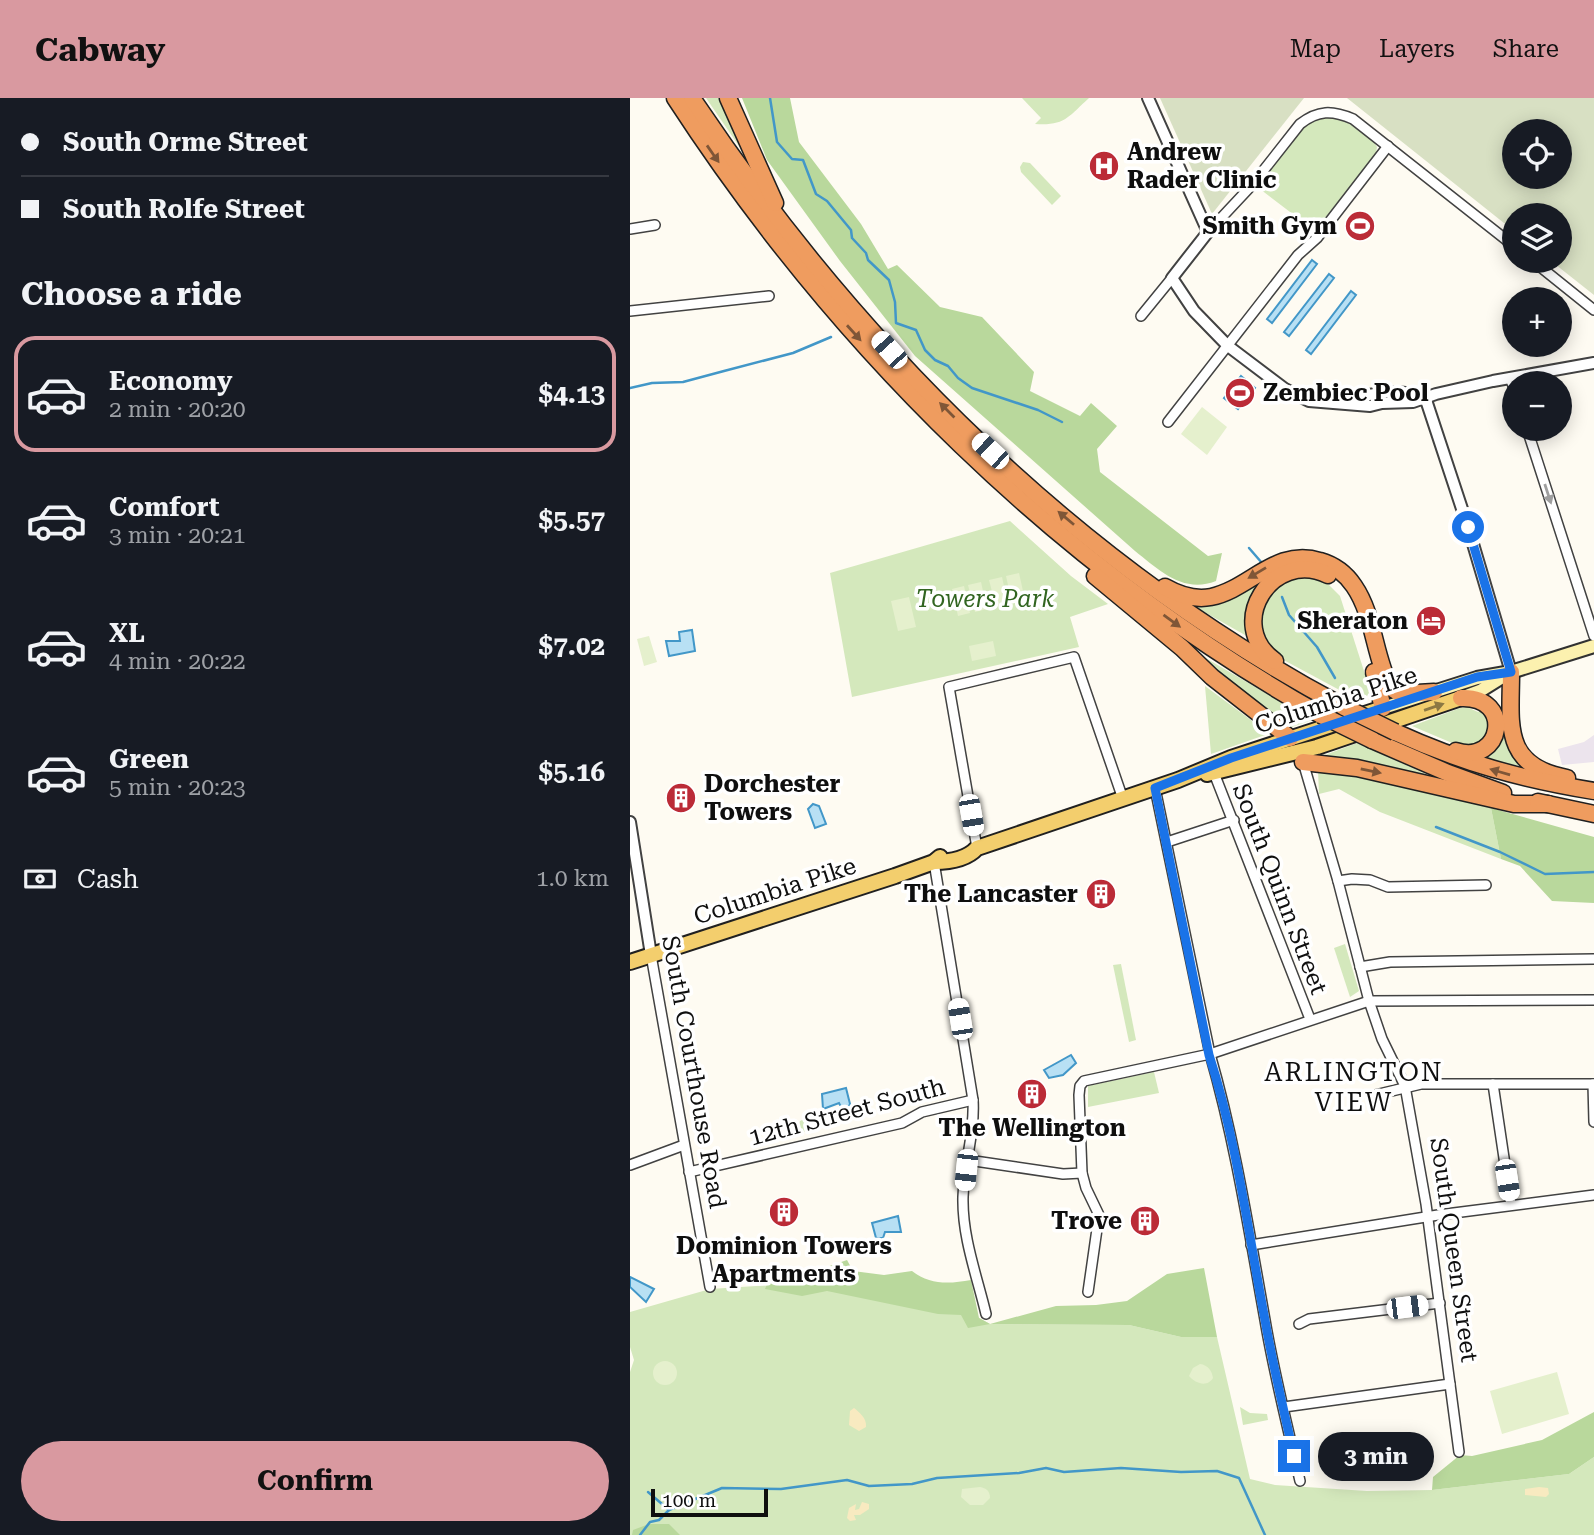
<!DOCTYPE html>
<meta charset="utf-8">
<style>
:root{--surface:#171b24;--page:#242831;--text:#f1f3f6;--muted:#9ea1a6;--line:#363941;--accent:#d999a0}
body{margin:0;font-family:"Roboto Serif",serif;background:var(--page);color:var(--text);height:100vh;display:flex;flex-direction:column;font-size:26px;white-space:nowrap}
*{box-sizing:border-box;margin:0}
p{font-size:23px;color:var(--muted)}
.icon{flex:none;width:38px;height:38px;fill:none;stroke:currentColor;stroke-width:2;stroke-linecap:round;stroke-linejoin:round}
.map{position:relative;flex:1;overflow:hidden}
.details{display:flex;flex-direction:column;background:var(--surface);width:630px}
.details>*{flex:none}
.guide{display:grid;align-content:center;height:154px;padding:0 21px;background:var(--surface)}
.tools{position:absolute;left:872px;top:21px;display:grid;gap:14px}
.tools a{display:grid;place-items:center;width:70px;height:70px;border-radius:50%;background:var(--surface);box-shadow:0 4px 18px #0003;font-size:35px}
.scale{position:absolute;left:21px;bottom:18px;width:117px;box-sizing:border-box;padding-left:7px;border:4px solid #0f0f0f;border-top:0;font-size:19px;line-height:24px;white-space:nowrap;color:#0f0f0f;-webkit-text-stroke:5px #fff;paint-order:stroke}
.end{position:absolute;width:32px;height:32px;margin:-16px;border:9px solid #1a73e8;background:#fff;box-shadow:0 0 0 4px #fff}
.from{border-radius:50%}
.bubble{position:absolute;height:49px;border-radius:24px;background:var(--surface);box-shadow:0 4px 18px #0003;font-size:23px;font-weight:700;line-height:49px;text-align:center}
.car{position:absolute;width:21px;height:42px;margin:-21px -10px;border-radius:9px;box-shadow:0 0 5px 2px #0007;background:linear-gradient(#fff 24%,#345 0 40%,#fff 0 76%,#345 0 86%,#fff 0)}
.guide b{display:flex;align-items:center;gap:24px;height:66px;font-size:26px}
.guide b+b{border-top:2px solid var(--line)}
.guide i{width:18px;height:18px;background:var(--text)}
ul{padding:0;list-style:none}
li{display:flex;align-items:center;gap:21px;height:116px;margin:0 14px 10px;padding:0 7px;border:4px solid transparent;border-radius:21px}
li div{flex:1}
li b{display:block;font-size:26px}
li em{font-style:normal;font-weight:700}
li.on{border-color:var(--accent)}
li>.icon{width:63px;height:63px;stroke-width:1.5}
h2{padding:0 21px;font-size:32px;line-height:84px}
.pay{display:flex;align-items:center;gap:18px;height:77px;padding:0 21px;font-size:26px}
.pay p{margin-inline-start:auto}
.cta{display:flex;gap:14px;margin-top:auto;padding:14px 21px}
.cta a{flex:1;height:80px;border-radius:42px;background:var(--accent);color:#111;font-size:28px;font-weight:700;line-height:80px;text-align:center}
header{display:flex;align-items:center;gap:42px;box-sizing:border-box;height:98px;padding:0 35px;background:var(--accent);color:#111}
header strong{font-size:33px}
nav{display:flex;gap:38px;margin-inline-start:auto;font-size:24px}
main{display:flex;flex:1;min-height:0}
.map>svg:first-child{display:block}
.industrial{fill:#ece4ed}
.green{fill:#d4e8bc}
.forest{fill:#b9d89c}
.sand{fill:#f8eac0}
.cemetery{fill:#d8e0c3;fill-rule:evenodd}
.pitch{fill:#e5f0cd}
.water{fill:#b8e0f4;stroke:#4297c8;stroke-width:2}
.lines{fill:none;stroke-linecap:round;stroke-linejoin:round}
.stream{stroke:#4297c8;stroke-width:2.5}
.minor-casing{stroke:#424242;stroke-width:12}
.tertiary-casing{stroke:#424242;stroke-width:14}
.secondary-casing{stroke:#313131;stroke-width:16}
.primary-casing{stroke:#202020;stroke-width:18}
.motorway-casing{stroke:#202020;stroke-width:19}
.minor{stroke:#fff;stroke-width:9}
.tertiary{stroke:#fff;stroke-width:10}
.secondary{stroke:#fcf1af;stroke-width:12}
.primary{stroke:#f3ce6d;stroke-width:14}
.motorway{stroke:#ef9c5f;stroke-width:16}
.motorway-bridge-casing{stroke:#202020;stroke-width:19;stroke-linecap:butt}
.motorway-bridge{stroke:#ef9c5f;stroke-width:16}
.oneway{fill:#7f5637}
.oneway2{fill:#9f9f9f}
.oneway3{fill:#8c7843}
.route{stroke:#1a73e8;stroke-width:9}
.labels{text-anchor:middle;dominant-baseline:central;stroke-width:7;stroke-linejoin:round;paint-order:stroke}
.poi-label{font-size:24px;font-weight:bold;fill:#0f0f0f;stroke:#fff;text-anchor:end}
.park-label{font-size:24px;font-style:italic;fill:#326521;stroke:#fff}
.street-label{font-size:24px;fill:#0f0f0f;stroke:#fff}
.neighbourhood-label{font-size:26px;letter-spacing:2px;fill:#0f0f0f;stroke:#fff}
</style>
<header>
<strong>Cabway</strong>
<nav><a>Map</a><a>Layers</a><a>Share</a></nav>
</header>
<main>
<section class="details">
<div class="guide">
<b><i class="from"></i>South Orme Street</b>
<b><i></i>South Rolfe Street</b>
</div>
<h2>Choose a ride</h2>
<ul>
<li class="on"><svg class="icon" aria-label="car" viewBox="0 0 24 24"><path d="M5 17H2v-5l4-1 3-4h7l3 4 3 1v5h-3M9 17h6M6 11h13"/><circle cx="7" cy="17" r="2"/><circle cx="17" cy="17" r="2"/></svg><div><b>Economy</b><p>2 min · 20:20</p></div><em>$4.13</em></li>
<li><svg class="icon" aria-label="car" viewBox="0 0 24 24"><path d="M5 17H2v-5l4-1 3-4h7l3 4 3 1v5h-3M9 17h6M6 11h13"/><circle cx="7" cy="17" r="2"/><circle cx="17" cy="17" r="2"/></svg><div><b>Comfort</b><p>3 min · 20:21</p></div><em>$5.57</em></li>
<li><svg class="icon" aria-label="car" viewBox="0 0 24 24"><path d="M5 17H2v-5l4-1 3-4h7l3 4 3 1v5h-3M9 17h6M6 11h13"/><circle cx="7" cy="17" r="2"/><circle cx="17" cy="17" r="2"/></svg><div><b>XL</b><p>4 min · 20:22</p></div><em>$7.02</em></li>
<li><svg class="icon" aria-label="car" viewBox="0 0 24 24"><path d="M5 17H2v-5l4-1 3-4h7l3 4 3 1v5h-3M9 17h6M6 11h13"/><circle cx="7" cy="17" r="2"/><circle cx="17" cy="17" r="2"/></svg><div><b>Green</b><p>5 min · 20:23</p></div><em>$5.16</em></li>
</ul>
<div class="pay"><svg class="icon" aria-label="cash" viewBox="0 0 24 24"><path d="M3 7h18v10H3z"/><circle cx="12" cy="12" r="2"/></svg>Cash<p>1.0 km</p></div>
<div class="cta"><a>Confirm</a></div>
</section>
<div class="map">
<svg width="964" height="1437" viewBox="0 0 964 1437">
<rect width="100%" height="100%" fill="#fefbf2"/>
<polygon class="industrial" points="964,637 964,664 932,667 928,651 954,644"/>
<g class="green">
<polygon points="76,0 95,0 122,67"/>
<path d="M392 0H459C438 19 435 28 405 26L411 20Z"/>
<path d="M692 19C712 19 737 31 747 49L746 55 685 133 626 88C645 64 664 30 692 19Z"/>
<polygon points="393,64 400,65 431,98 422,107 391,74 390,69"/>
<polygon points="380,423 441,478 478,506 440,519 449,549 222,599 200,475"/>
<polygon points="646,475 622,541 562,507"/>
<polygon points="674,478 696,484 710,498 741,595 730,603 648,559 635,542 630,520 637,501 653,485"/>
<polygon points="567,555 682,622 659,630"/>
<polygon points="575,588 633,631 635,637 581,656"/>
<path d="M837 609 848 614 852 611C861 622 859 630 855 643L834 650 782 628 830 610Z"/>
<polygon points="872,629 878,647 895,668 867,665 849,658"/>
<polygon points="727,645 730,646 800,678 799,680 695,657"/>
<polygon points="688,673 700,673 745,682 861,710 871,761 750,714 709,691 689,696"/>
<polygon points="715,846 729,893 720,899 704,850"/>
<polygon points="491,866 506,942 499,944 483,867"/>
<polygon points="524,974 529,995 458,1009 458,988"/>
<polygon points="183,1010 188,1030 170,1035 168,1029 170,1023 181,1018"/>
<polygon points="215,1182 306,1196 360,1226 499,1227 551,1239 587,1239 620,1381 645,1387 737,1393 802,1392 939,1376 964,1359 964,1437 0,1437 0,1274 4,1262 0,1249 0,1214 80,1191"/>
<polygon points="610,1309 620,1315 637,1316 638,1322 613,1327"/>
</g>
<g class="forest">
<path d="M112 0H160L169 44 231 126 258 171 267 167 310 209 352 219 404 274 400 293 450 318 461 305 487 328 467 351 470 374 578 458 592 455 586 483C553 496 529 472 505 453L285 258 210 163 137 62Z"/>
<polygon points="861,710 964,739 964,805 922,803 890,768 871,761"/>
<path d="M217 1162 223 1173 254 1177 282 1173C300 1187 319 1186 341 1182L349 1220 360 1226 426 1208 466 1207 497 1203 537 1176 574 1170 587 1239H551L499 1227 360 1226 338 1230 331 1217 308 1216 197 1193 172 1198 135 1191 139 1182 157 1173 188 1172Z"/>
<polygon points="964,1314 964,1359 939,1376 802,1392 803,1379 830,1357 842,1358 912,1342"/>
<polygon points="19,1426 39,1426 50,1437 2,1437 3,1432"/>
</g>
<g class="sand">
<path d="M224 1310C229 1314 237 1320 236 1329L229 1333 219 1327 220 1313Z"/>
<polygon points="909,1389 918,1390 919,1396 916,1399 895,1397 895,1391"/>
<polygon points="232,1404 239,1406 239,1411 230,1417 224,1417 226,1422 220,1423 217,1420 219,1410 226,1406 225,1412 229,1411"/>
</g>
<g class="cemetery">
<polygon points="530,0 674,0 582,116"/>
<path d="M717 0H964V197L921 163H929V117H884V133ZM884 33H929V79H884Z"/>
</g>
<g class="pitch">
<polygon points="572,309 597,329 577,357 551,336"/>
<polygon points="389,475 395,502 382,505 376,478"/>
<polygon points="372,479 378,506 366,509 359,482"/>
<polygon points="351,484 357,511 345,514 338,487"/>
<polygon points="334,488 340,515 328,518 322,491"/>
<polygon points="279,499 286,529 268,533 261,503"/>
<polygon points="19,538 27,564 14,568 7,541"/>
<polygon points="363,543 366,558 342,563 339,548"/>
<circle cx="35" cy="1275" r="12"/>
<path d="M570 1266C578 1267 582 1273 583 1280 577 1290 565 1285 559 1278L563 1270Z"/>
<polygon points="927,1274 939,1316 872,1336 860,1293"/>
<path d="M350 1389C356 1390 360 1393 360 1400L353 1407H340L331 1399 332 1391Z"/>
</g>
<g class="water">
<polygon points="682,162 687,166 642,225 637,221"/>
<polygon points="699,176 704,180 659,238 654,234"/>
<polygon points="721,193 726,197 681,256 676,252"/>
<polygon points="611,278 625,290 608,311 594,300"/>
<polygon points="62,532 65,553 39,558 36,543 50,543 49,534"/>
<polygon points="183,706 189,708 196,726 185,730 178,711"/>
<polygon points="441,957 446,965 433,977 419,980 414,972"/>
<polygon points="216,990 220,1006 218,1010 212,1011 209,1005 193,1011 192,996"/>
<polygon points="268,1118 271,1134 255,1134 253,1140 246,1140 242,1125"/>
<polygon points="0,1179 24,1191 16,1204 0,1189"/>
</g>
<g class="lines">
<g class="stream">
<polyline points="140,0 147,44 162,61 173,62 186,96 197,103 221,132 222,140 236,155 238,162 259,182 265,204 266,225 286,232 295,252 305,262 318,268 328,280 342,290 408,312 432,324"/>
<polyline points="0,290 22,285 53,284 94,273 163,255 201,239"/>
<polyline points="619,450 632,465"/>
<polyline points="652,499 659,517 687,549 705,580"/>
<polyline points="806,729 870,754 915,776 964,774"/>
<polyline points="18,1394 39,1412"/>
<polyline points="10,1437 20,1424 29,1422 39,1412 92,1390 151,1391 217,1382 239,1388 282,1386 307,1380 389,1375 416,1370 434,1374 491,1370 551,1374 587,1373 609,1380 635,1437"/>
</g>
<g class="minor-casing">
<g id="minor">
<polyline points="0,131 25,127"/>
<path d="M578 134 622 87 670 26C688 12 702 12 723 21L884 148"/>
<polyline points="903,163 964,212"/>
<polyline points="0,213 139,198"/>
<polyline points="511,218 542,180"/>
<polyline points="880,280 884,290"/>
<polyline points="538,324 668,157 687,140 758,48"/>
<polyline points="897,331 964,538"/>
<polyline points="673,664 708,783 739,903 752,941 775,988 796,1106 829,1354"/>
<polyline points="584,675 680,921"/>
<path d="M525 690 580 956C605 1043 619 1133 635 1222 644 1276 658 1330 670 1383"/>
<polyline points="537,744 604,722"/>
<polyline points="347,750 319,589 444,559 493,701"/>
<path d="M304 764 343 1002C345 1035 334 1066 333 1099 332 1139 347 1178 356 1216"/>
<polyline points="708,783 722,781 740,782 758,789 856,787"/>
<polyline points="21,857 80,1189"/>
<polyline points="730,869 760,864 964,861"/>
<polyline points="863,986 881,1107"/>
<polyline points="963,986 964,1024"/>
<polyline points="745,997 791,986 964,986"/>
<polyline points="338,1062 433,1076 452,1075"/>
<polyline points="0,1067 54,1047"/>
<polyline points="59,1074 272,1025 292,1014 343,1002"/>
<polyline points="621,1147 808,1117 964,1097"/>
<polyline points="458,1194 469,1117 456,1090 452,1075 449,997 450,988 454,983 580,956 739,903 964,902"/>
<polyline points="669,1226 679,1221 810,1205"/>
<polyline points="654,1309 820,1286"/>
</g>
</g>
<g class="tertiary-casing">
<g id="tertiary">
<polyline points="518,0 578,134 542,180 564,213 598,248 655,291 679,303 740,308 752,305 783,304 806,296 863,283 964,265"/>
<polyline points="795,299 838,429 881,574"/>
<path d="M711 302C744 297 761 289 795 299"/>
<polyline points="0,724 21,857"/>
</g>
</g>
<g class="secondary-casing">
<g id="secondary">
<polyline points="831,600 850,593 874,578"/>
<polyline points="753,610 847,580 881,574 964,548"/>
</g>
</g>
<g class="primary-casing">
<g id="primary">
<polyline points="577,676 687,649 831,600"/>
<path d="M304 764C319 764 337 761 347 750L548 682 601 660 753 610"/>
<polyline points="0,864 265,778 304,764 310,759"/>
</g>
</g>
<g class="motorway-casing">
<g id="motorway">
<path d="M45 0C209 252 429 469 691 617"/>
<path d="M62 0C228 249 448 468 714 609"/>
<polyline points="98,0 145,105"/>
<polyline points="465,478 552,550 582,579 660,640"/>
<path d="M535 489C549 497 565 502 581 499 620 491 646 449 690 463 704 467 716 476 724 488 744 517 744 557 760 589L771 596 804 594"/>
<path d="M645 563C594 527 642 450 698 477"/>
<polyline points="744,574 753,610"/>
<path d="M881 574C881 625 871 668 937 680"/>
<path d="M765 634C833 665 891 681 964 693"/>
<polyline points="742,642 818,675 873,695"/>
<path d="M826 653C872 668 885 598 831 600"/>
<polyline points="673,664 727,670 884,706 918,706"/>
<polyline points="908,704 964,716"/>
</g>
</g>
<use href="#minor" class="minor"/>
<use href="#tertiary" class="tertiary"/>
<use href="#secondary" class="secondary"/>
<use href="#primary" class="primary"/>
<use href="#motorway" class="motorway"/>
<g class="motorway-bridge-casing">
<g id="motorway-bridge">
<polyline points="714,609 765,634"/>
<polyline points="691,617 742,642"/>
</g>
</g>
<use href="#motorway-bridge" class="motorway-bridge"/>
</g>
<defs><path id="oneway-solid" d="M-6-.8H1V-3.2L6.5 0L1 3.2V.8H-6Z" transform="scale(1.75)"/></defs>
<g class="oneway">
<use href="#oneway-solid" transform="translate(83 56) rotate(55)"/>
<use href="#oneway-solid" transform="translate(224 235) rotate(48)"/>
<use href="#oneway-solid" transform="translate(317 312) rotate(-135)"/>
<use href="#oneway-solid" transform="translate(436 420) rotate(-140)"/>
<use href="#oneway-solid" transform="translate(627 475) rotate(149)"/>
<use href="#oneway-solid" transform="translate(542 523) rotate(36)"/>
<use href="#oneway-solid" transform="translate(741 673) rotate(12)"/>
<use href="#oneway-solid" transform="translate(870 674) rotate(-164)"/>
</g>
<use class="oneway2" href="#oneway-solid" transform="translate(918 396) rotate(72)"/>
<use class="oneway3" href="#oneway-solid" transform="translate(804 609) rotate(-19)"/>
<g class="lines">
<path class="route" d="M664 1358C654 1313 643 1268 635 1222 618 1134 607 1043 579 957L525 690 601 660 753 610 847 579 881 574 838 429"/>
</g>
<defs>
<g id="hospital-disc" transform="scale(1.575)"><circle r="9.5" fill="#bb2b37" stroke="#fff"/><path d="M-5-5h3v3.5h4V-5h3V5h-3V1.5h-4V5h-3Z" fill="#fff"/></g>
<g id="stadium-disc" transform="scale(1.575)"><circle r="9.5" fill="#bb2b37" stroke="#fff"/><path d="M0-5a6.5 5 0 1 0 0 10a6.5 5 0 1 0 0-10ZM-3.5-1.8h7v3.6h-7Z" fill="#fff"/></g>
<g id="hotel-disc" transform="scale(1.575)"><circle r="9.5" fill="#bb2b37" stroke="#fff"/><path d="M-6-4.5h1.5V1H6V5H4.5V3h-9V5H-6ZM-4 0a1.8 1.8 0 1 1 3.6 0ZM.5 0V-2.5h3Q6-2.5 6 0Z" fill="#fff"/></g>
<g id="building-disc" transform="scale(1.575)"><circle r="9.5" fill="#bb2b37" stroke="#fff"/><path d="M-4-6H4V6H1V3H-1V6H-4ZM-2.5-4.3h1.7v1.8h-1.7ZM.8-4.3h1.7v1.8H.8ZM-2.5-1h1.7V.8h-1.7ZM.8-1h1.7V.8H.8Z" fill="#fff"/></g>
</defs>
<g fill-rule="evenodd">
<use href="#hospital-disc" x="474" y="68"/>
<use href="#stadium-disc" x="730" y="128"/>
<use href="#stadium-disc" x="610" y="295"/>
<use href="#hotel-disc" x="801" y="523"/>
<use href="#building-disc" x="51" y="700"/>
<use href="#building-disc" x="471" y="796"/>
<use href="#building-disc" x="402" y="996"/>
<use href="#building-disc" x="154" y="1114"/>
<use href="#building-disc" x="515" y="1123"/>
</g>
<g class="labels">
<g class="poi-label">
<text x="497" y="54" text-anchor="start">Andrew<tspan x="497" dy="28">Rader Clinic</tspan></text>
<text x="707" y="128">Smith Gym</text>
<text x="633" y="295" text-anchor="start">Zembiec Pool</text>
<text x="778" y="523">Sheraton</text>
<text x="74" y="686" text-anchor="start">Dorchester<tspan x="74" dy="28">Towers</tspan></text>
<text x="448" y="796">The Lancaster</text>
<text x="402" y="1030" text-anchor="middle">The Wellington</text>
<text x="492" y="1123">Trove</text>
<text x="154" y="1148" text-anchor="middle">Dominion Towers<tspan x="154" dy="28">Apartments</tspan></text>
</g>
<g class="park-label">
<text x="355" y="501">Towers Park</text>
</g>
<g class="street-label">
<text transform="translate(706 602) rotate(-18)">Columbia Pike</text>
<text transform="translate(650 791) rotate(69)">South Quinn Street</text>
<text transform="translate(145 793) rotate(-18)">Columbia Pike</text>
<text transform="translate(64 974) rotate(80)">South Courthouse Road</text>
<text transform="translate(217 1014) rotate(-15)">12th Street South</text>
<text transform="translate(824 1152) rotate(82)">South Queen Street</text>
</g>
<g class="neighbourhood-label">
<text x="724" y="974">ARLINGTON<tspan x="724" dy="30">VIEW</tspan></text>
</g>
</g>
</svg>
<div class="tools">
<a><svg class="icon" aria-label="locate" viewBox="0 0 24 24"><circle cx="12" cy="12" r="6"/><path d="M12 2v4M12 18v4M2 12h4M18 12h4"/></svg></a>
<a><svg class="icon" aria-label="layers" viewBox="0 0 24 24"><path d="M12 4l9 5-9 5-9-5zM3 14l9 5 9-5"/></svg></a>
<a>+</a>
<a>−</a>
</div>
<div class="scale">100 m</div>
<i class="end from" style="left:838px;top:429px"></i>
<i class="end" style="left:664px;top:1358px"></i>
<div class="bubble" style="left:688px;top:1334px;width:116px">3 min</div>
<i class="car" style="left:259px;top:252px;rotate:318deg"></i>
<i class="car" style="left:360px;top:353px;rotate:313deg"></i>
<i class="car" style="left:341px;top:717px;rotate:170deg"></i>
<i class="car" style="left:330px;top:921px;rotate:351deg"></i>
<i class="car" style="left:336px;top:1072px;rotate:186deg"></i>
<i class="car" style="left:877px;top:1082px;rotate:171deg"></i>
<i class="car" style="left:777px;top:1209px;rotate:83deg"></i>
</div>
</main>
